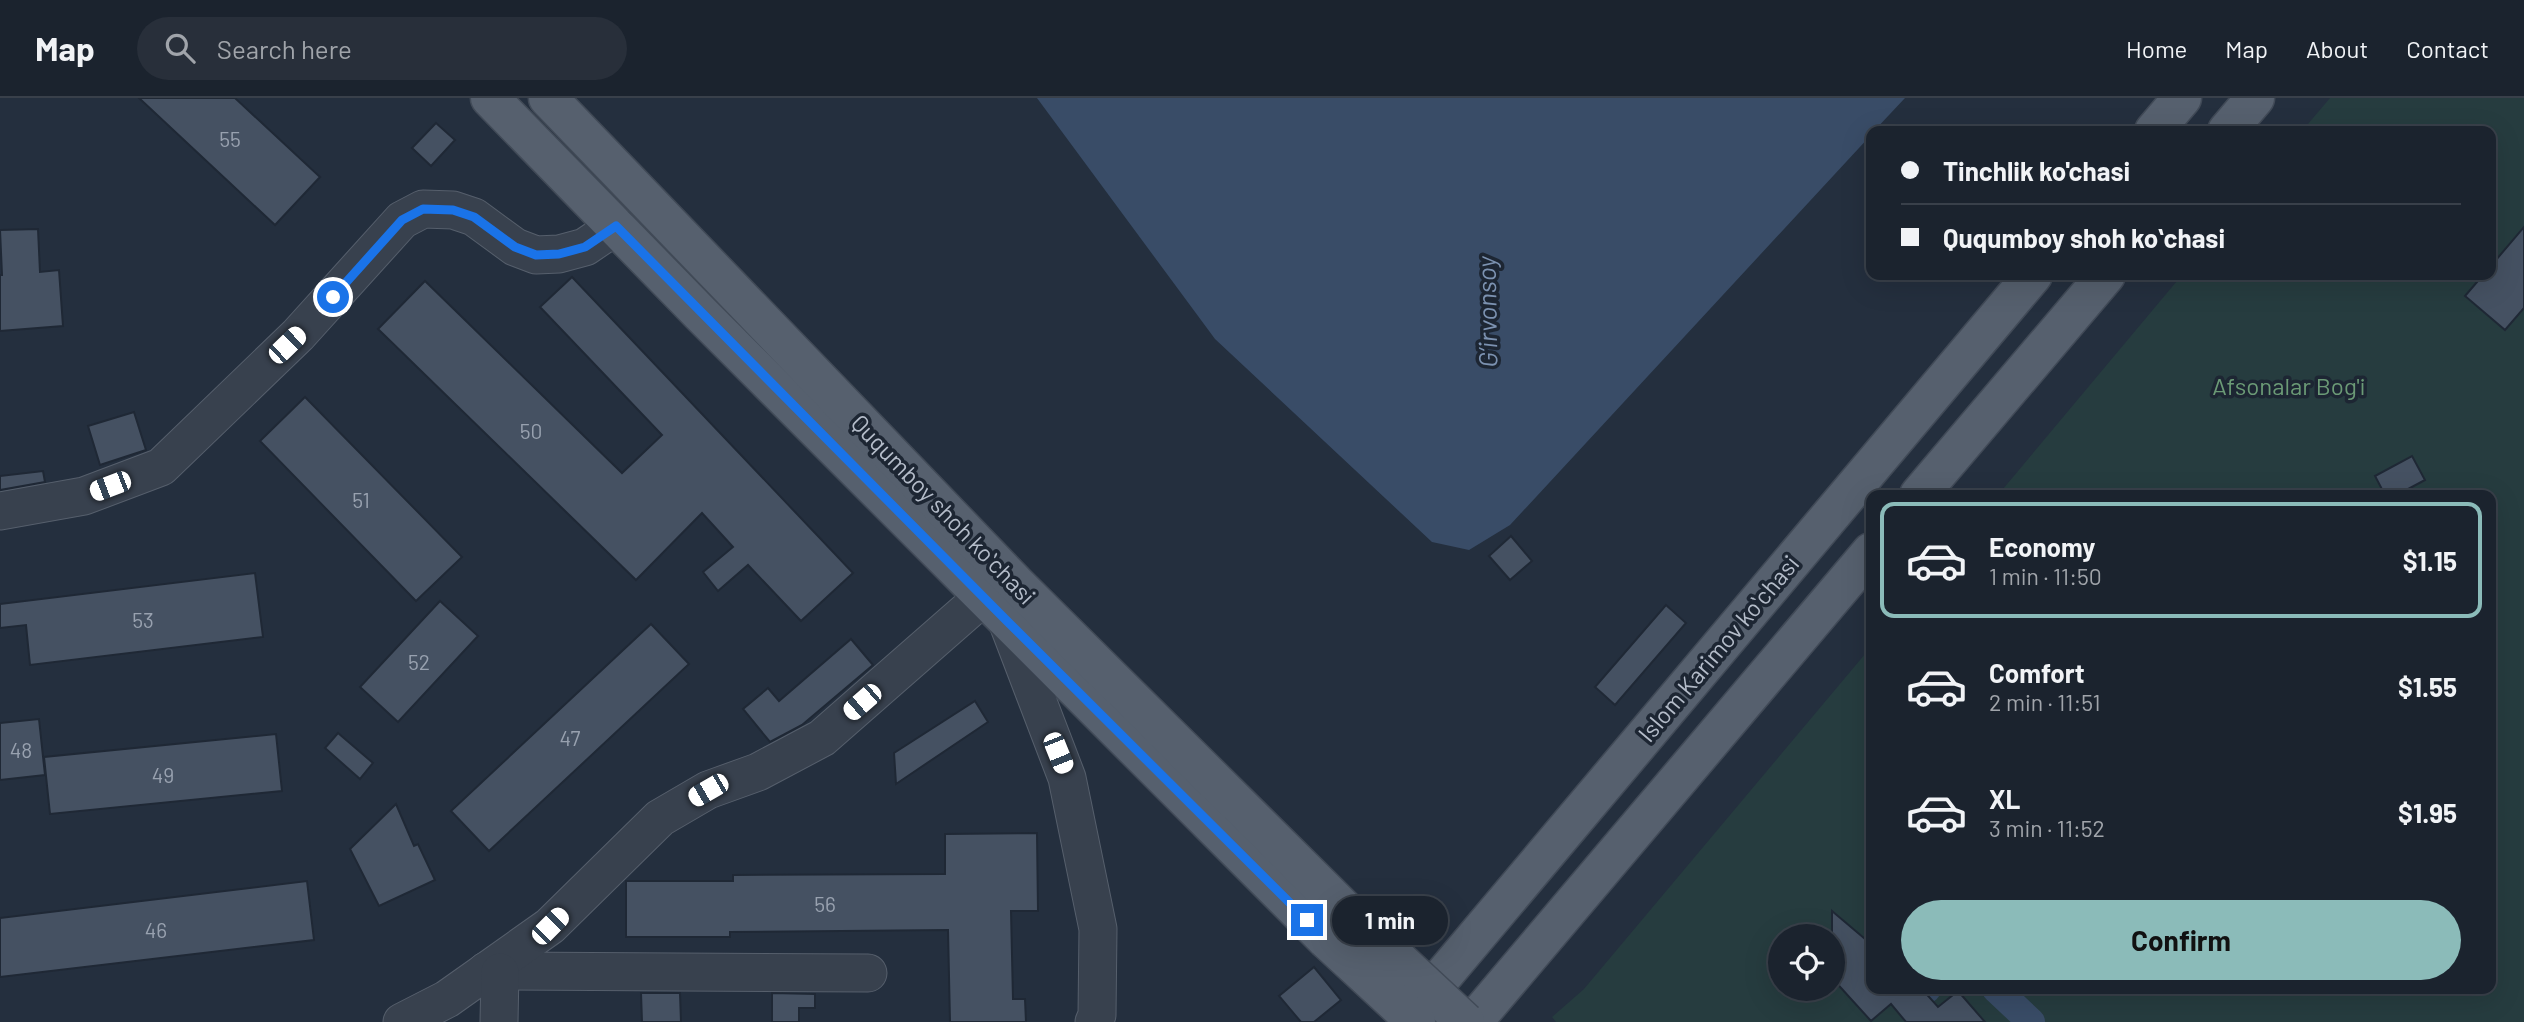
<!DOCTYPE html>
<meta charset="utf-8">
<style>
:root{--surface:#1b232e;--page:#282f3a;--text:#f1f3f6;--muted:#a0a4aa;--line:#39404a;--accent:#8bbbb9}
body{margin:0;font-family:Barlow,sans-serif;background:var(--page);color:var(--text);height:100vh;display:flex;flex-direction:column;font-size:26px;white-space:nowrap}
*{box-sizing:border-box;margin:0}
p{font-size:23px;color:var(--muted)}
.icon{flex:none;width:38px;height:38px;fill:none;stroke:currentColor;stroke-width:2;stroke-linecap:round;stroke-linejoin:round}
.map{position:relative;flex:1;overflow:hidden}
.details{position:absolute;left:1866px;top:392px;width:630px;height:504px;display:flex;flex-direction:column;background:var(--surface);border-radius:14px;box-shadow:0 7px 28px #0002,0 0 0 2px var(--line)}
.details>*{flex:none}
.top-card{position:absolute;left:1866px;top:28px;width:630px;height:154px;border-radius:14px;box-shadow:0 7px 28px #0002,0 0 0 2px var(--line);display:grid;align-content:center;height:154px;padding:0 35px;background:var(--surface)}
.buttons{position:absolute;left:1768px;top:826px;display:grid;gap:14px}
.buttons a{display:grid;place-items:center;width:77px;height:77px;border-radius:50%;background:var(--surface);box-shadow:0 7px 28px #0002,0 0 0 2px var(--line);font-size:35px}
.end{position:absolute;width:32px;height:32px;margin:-16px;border:9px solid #1a73e8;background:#fff;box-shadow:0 0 0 4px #fff}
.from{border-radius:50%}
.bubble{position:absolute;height:49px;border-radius:24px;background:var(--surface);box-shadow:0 7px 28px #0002,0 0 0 2px var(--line);font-size:23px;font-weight:700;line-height:49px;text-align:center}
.car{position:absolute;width:21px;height:42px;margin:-21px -10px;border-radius:9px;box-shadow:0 0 5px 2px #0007;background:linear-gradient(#fff 24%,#345 0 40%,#fff 0 76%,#345 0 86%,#fff 0)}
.top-card b{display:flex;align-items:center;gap:24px;height:66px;font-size:26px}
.top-card b+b{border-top:2px solid var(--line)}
.top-card i{width:18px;height:18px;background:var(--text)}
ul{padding:12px 0 0;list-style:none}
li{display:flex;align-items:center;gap:21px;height:116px;margin:0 14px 10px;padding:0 21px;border:4px solid transparent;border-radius:14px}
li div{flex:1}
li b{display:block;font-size:26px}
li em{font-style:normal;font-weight:700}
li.current{border-color:var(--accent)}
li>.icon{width:63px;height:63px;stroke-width:1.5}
.button{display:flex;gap:14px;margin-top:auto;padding:14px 35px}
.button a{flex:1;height:80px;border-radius:42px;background:var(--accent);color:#111;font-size:28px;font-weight:700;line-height:80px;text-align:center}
header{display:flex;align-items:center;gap:42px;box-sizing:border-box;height:98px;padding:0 35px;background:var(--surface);border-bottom:2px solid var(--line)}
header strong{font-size:33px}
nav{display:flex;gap:38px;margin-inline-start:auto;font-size:24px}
.search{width:490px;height:63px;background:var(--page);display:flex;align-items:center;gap:18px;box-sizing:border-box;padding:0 24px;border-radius:38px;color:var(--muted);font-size:26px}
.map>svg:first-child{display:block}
.green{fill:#263c3f;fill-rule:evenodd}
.water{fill:#394c67}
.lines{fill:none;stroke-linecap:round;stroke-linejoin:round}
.canal{stroke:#394c67;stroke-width:28}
.building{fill:#455162;stroke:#1f2835;stroke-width:2}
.minor-casing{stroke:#565f6c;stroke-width:39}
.major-casing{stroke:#414a57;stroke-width:41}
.minor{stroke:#38414e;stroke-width:37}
.major{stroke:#56606e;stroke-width:38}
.major-bridge-casing{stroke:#414a57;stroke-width:41;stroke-linecap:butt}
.major-bridge{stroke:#56606e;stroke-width:38}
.route{stroke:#1a73e8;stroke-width:9}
.labels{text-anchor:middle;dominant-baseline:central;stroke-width:7;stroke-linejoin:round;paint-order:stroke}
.number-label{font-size:21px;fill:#98a1af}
.park-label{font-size:24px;fill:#6b9a76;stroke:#1d2633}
.street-label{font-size:24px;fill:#b4bcc9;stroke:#1d2633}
.water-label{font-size:26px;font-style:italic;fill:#7c92b1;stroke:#1d2633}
</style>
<header>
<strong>Map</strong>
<div class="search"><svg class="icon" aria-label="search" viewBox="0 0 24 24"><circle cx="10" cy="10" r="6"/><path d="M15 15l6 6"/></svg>Search here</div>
<nav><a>Home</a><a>Map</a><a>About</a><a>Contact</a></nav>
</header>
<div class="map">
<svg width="2524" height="924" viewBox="0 0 2524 924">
<rect width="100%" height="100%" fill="#242f3e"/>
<path class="green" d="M2330 0H2524V924H1556L1552 919 1584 891 1871 549V891H2490V397H1998L2182 177H2490V33H2302ZM1780 838H1832V891H1780Z"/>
<polygon class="water" points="1037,0 1905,0 1874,33 1871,33 1871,37 1510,427 1469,452 1432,444 1215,241"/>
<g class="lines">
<g class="canal">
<polyline points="1899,891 1908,902 1927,891"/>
<polyline points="1996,891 2031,924"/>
</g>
</g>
<g class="building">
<polygon points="139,0 235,0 320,79 275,127"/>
<polygon points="436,25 455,42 431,68 412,50"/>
<polygon points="2524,129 2524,210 2505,232 2465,198 2483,177 2490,177 2490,169"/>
<polygon points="38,131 40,174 59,172 63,228 0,233 0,177 2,177 0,132"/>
<polygon points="572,179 853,475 801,523 748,467 718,493 703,474 733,449 702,415 636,482 378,231 425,183 622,375 662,337 540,209"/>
<polygon points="305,299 462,459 416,503 260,343"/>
<polygon points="134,314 146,352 100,367 88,328"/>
<polygon points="2412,358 2425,382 2397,397 2385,397 2375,378"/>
<polygon points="43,373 45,384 0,392 0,378"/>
<polygon points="1511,438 1532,463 1510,482 1489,458"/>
<polygon points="255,475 263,539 30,567 26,527 0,530 0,506"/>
<polygon points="440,503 478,538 398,624 360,589"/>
<polygon points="1666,507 1686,525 1615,607 1595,589"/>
<polygon points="651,526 689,566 489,753 451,713"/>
<polygon points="851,541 873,567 802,627 770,644 743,611 768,590 779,603"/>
<polygon points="975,603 988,624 896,686 894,655"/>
<polygon points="39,621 45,677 0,682 0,625"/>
<polygon points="338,635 373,665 360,681 325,650"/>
<polygon points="276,636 282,693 50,716 44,659"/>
<polygon points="396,706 414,748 418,746 435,782 379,808 350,751"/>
<polygon points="1037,735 1038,813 1011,813 1013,901 1025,901 1026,924 950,924 948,832 730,834 730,839 626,839 626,783 733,783 733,777 945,776 945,736"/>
<polygon points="307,783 314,842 0,879 0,820"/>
<polygon points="1832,813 1871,846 1871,891 1922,891 1938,909 1958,893 1985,924 1906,924 1891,906 1871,923 1832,880"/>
<polygon points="1314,869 1341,902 1314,924 1301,924 1279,898"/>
<polygon points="641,895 680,895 681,924 642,924"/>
<polygon points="772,895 815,896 815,910 799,910 799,924 772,924"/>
</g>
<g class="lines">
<g class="minor-casing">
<g id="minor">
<polyline points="0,413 84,398 161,369 298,237 402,122 423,111 453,112 474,119 515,149 536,157 559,156 585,149 616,128"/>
<polyline points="1007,523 1067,680 1098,831 1097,917 1094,924"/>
<polyline points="486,873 868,875"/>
<polyline points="402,924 447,901 550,828 660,720 708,692 758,674 822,640 983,499"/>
<polyline points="499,924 500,874"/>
</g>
</g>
<g class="major-casing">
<g id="major">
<polyline points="490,0 700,215 1326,841"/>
<polyline points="548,0 1015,485 1348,815"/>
<polyline points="2154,33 2182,0"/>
<polyline points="2227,33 2255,0"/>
<polyline points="1919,397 2106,177"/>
<polyline points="1410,917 2033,177"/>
<polyline points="1473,924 1871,454"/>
</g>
</g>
<use href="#minor" class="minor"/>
<use href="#major" class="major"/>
<g class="major-bridge-casing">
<g id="major-bridge">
<polyline points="1348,815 1465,924"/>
<polyline points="1326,841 1416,924"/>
</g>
</g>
<use href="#major-bridge" class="major-bridge"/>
</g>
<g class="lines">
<polyline class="route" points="333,199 402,122 423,111 453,112 474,119 515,149 536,157 559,156 585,149 616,128 1007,523 1307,822"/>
</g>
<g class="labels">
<g class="number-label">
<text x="230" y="40">55</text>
<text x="531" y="332">50</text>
<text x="361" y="401">51</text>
<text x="143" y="521">53</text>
<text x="419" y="563">52</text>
<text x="570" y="639">47</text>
<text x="21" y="651">48</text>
<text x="163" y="676">49</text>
<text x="825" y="805">56</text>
<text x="156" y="831">46</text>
</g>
<g class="park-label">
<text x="2289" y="287">Afsonalar Bog'i</text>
</g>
<g class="street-label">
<text transform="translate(944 411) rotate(46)">Ququmboy shoh koʻchasi</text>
<text transform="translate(1718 550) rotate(-50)">Islom Karimov koʻchasi</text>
</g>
<g class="water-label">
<text transform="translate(1486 214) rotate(-91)">G‘irvonsoy</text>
</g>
</g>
</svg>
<div class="buttons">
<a><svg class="icon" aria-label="locate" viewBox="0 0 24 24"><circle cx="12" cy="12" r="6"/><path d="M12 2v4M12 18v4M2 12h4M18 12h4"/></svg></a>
</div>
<i class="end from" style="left:333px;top:199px"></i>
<i class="end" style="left:1307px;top:822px"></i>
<div class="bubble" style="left:1332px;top:798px;width:116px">1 min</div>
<i class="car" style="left:287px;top:247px;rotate:46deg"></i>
<i class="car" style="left:110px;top:388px;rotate:249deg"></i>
<i class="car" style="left:862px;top:604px;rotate:229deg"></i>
<i class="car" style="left:1058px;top:655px;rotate:158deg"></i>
<i class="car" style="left:708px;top:692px;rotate:240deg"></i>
<i class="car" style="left:550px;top:828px;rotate:45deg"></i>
<div class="top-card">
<b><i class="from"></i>Tinchlik ko'chasi</b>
<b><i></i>Ququmboy shoh koʻchasi</b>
</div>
<section class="details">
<ul>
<li class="current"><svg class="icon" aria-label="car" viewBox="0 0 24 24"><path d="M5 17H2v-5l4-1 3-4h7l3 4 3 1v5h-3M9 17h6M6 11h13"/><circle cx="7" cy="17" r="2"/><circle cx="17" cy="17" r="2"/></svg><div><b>Economy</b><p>1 min · 11:50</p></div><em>$1.15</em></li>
<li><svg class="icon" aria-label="car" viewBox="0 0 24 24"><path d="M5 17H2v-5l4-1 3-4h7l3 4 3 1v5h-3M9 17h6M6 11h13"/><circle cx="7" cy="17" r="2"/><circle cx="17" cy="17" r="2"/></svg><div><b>Comfort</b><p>2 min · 11:51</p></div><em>$1.55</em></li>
<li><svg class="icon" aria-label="car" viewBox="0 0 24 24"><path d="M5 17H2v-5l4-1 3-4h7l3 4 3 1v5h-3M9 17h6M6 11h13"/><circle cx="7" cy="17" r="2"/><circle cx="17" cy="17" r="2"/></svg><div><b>XL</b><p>3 min · 11:52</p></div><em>$1.95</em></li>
</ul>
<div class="button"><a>Confirm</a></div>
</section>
</div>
